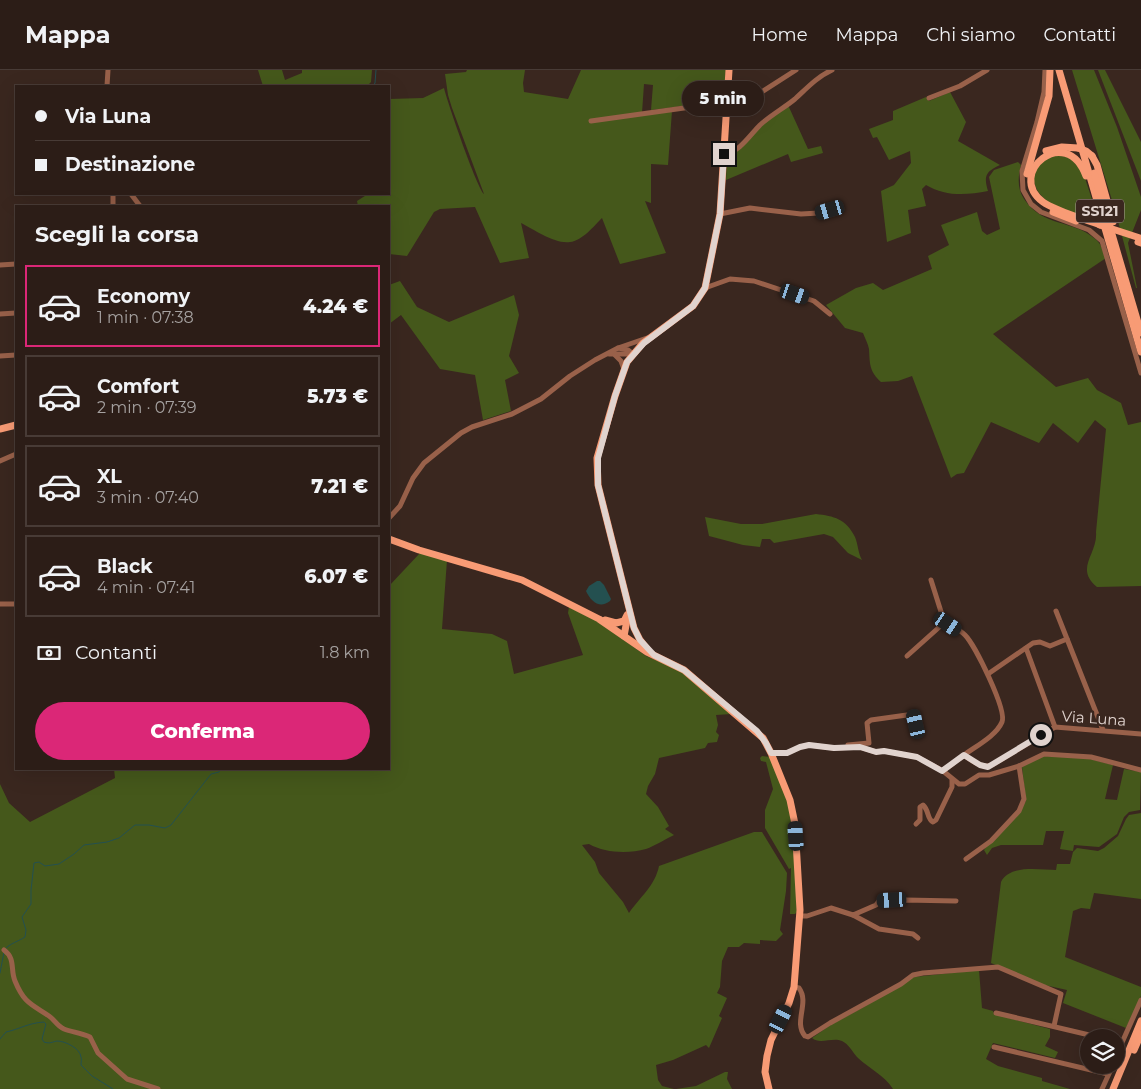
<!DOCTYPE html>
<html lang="it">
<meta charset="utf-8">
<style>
:root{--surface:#2c1d17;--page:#342620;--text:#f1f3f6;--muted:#a6a2a1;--line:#483b36;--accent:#db2777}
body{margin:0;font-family:Montserrat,sans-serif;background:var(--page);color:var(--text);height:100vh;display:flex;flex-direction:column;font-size:19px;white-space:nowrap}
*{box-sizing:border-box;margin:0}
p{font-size:16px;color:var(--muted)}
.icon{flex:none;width:28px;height:28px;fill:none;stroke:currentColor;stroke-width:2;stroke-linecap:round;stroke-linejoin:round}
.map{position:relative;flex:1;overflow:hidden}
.details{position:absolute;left:15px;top:135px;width:375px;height:565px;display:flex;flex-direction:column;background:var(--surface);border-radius:0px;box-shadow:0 5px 20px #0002,0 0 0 1px var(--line)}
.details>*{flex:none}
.hud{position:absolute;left:15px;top:15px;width:375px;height:110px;border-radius:0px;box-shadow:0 5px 20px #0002,0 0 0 1px var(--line);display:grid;align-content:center;height:110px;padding:0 20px;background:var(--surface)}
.fabs{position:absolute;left:1080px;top:959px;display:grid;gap:10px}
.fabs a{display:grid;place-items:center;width:45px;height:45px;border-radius:50%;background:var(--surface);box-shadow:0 5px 20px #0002,0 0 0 1px var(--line);font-size:25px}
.end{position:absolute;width:22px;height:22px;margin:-11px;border:6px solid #e0d3ce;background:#111;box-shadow:0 0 0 2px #111}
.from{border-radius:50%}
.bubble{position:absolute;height:35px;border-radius:18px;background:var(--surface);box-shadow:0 5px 20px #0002,0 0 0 1px var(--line);font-size:16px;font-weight:800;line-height:35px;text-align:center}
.car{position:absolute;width:15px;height:30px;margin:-15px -8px;border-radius:6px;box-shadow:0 0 4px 1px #0007;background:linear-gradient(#222 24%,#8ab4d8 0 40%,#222 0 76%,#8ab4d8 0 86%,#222 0)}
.hud b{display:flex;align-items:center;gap:18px;height:48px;font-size:19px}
.hud b+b{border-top:1px solid var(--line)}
.hud i{width:12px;height:12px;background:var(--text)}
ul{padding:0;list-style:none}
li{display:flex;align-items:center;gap:15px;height:82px;margin:0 10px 8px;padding:0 10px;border:2px solid var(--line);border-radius:0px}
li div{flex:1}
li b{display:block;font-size:19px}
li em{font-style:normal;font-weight:800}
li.active{border-color:var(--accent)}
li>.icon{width:45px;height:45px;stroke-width:1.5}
h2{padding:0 20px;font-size:22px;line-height:60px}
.pay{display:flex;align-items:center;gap:12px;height:55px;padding:0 20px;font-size:19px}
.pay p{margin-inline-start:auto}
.button{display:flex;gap:10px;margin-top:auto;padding:10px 20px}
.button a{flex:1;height:58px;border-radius:30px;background:var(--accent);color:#fff;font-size:20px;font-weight:800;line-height:58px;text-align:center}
header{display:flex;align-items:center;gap:30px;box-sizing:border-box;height:70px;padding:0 25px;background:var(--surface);border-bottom:1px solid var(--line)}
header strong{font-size:24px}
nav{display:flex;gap:28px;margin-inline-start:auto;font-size:18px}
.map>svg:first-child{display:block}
.green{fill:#45581b}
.water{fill:#245050}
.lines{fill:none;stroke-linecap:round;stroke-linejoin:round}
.stream{stroke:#245050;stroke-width:1}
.minor{stroke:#99614a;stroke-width:5}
.major{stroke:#f89b75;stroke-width:7}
.major-bridge{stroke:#f89b75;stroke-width:7}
.route{stroke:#e0d3ce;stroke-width:6}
.labels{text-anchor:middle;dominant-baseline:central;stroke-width:5;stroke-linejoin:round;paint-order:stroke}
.shield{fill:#3a271f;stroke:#ae9f9a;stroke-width:1}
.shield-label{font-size:14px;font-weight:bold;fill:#e0d3ce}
.street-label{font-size:15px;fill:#e0d3ce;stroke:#3a271f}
</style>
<header>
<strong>Mappa</strong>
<nav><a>Home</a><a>Mappa</a><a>Chi siamo</a><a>Contatti</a></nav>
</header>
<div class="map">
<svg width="1141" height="1019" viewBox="0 0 1141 1019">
<rect width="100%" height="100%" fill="#3a271f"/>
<g class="green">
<polygon points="258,0 282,0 285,10 302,3 302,0 372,0 371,12 367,16 263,16"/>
<path d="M467 0H525L523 13 524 22 568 29 581 0H726L724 31 651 40 653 15 644 14 642 43 672 41 668 95 651 94V133L645 131 666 183 620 194 602 148C594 156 582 171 570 172 554 174 535 160 521 153L529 188 500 193 475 137 440 139 434 142 407 186 389 184V136H358L357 131 368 124H389V29L423 28 444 18C447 31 477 118 484 124L452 38 448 25 445 4 466 2Z"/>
<polygon points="1072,0 1094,0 1117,57 1141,127 1141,140 1128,173 1137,218 1136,218 1115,140"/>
<polygon points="1098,0 1105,0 1141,72 1141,111"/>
<path d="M950 22 966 52 958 71 1000 95C985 102 984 106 988 121 967 125 946 127 926 115L922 119 926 136 908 140 911 163 887 172 881 121 894 115 911 93 910 81 889 90 877 67 873 68 869 59 893 50V41L926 27 929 31Z"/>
<path d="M788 35 808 79 821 76 823 83 791 92 788 84 726 110 727 86 733 85C748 65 769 50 788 35Z"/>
<path d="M1053 85 1069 87 1083 102 1099 151C1077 143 1039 138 1034 111 1032 97 1042 92 1053 85Z"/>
<path d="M1018 92 1021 95C1018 107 1017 118 1024 129 1044 158 1071 149 1094 168 1101 173 1103 180 1106 188L993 264 1056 317 1088 308 1097 320 1121 333 1128 355 1141 352V516L1097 517C1074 498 1098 484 1096 462L1106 359 1095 350 1078 373 1053 353 1039 373 991 352 964 403 957 404 951 408 912 306 898 311 881 312C869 301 870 294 869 279 868 274 865 268 863 263L845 258 826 235 856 218 873 213 883 220 932 199 928 186 949 175 941 155 977 142 982 161 987 165 1000 159 989 107 994 100Z"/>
<polygon points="400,211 417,237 449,252 514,225 519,245 509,286 519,303 505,310 511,341 483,350 475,305 440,299 401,245 389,254 389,215"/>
<path d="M816 444C834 446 846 449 855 467 858 474 858 483 862 490L848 483 833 467 824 464 774 473 770 469H762L760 477 743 475 709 466 705 447 741 454H762Z"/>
<path d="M420 483 447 490 442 559 492 564 507 571 514 604 583 585 568 543 569 537 599 552 646 586 680 600 732 644 716 645 718 655 716 662 719 665 717 672 708 673 705 678 659 688 655 704 648 716 646 724 658 737 669 756 665 759 674 765C665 769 655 776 646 779 628 784 605 783 589 774L582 775 595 792 599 803 623 832 629 843C640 827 655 816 659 796L754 762H762L787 803 786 821 780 860 783 864 776 871 760 870V874L744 873 739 877H728L722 891 720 917 717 923 727 928 719 946 722 948 709 978 706 975 673 990 656 995 658 1010 662 1016 674 1019H0V714L9 733 30 752 115 708 114 699H389V516Z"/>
<polygon points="762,686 770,687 788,732 793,755 797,842 795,844 790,844 791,798 789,799 765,758 765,740 773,719 766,692 761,691 760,688"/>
<polygon points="1041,686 1086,688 1113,695 1105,729 1117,730 1124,699 1141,702 1140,740 1129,742 1124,747 1117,764 1099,777 1074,775 1073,781 1060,779 1064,761 1046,761 1043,775 1001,775 992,778 987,785 984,780 986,777 1021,740 1026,731 1022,697"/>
<path d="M1141 743V829L1094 823 1090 839 1081 838 1073 841 1065 887 1141 917V926L1126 958 1063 933 1067 920 1040 914 991 893 1001 812C1010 794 1040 800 1056 800L1057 794H1070L1073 782 1077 778 1098 781 1104 778 1118 766 1126 749 1129 745Z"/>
<path d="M979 900 982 938 993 941 994 944 1050 959V967L1045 976 1058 982 1055 988 993 973 986 989 998 996 1042 1008V1011L1070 1019H893C884 1005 870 999 858 988 853 983 849 974 842 971 832 967 820 975 812 968L832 954 864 937 914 907Z"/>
<polygon points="725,1002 728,1002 727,1009 732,1019 676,1019 696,1016"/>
</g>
<path class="water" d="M597 511H600L604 515 611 529 610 531C600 539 591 532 586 521L589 516Z"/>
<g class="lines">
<g class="stream">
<polyline points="373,16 375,13 376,0"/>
<path d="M5 879C9 874 19 871 25 867L26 860 22 847 31 834V820L34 793 39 792 45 796 59 794 74 784 84 775 107 772 119 768 135 755H149L165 758 171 755 211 704 219 702 221 699"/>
<polyline points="0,903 4,882"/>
<path d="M0 969 6 962C20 959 28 953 44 952L46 954 42 969 44 972C50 974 52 972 57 971 65 971 80 978 81 987 82 989 81 992 81 995L92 1006 113 1019"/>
</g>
<g class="minor">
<polyline points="1045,0 1044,22 1037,52 1022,101 1023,120 1031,134 1041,142 1089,160 1102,171 1141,303"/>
<polyline points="107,16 108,0"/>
<polyline points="929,28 960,16 987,0"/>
<polyline points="727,44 796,0"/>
<polyline points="591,51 727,32"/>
<path d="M724 84C739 83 750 65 760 55 771 45 784 38 795 29 807 18 817 7 832 0"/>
<polyline points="131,124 140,136"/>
<polyline points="113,126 113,136"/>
<polyline points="720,144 750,138 801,144 819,143 840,137"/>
<polyline points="0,195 16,194"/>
<polyline points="705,218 730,209 754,211 814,231 830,244"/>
<polyline points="0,244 16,243"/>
<polyline points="618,278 628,280 633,284"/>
<polyline points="609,284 633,284"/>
<polyline points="615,285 621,291 624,299"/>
<polyline points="0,286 16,285"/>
<polyline points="0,391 16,384"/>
<polyline points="389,448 400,436 413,408 424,393 461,363 472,357 512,344 541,329 570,306 595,290 618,278 647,268"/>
<path d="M931 510 943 548 945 552C951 556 959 559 965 565 975 575 1007 640 1002 652 996 666 976 676 964 685"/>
<polyline points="0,534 16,534"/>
<polyline points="1056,541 1103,660"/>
<polyline points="1026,578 1055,657"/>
<polyline points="907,586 945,552"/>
<polyline points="988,604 1033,573 1040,572 1050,576 1067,569"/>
<polyline points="848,675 869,673 867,653 871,650 914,644 918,664"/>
<path d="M771 683H787L800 677 809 675 833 678 860 677 876 682 884 681 917 687 943 701 964 685C972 691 982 699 992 695L1055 657 1141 664"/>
<polyline points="943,701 959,714 965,714 979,705 989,705 1019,696 1044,684 1091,687 1141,700"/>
<path d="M916 754 920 750V737L923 735C929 740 927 749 933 752L936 750 952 717V710"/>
<polyline points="966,789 991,771 1019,741 1024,729 1019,696"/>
<polyline points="853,845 879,859 913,864 918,868"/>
<polyline points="800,846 807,846 831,838 853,845 876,835 879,831 905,830 956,831"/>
<path d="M4 880C16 889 10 899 15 911 24 933 31 934 49 946 55 950 57 956 64 959 72 962 81 963 90 967L98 983 127 1009 158 1019"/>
<path d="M794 917 799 918C810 933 793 952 805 966L808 967 830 953 901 914 913 905 923 903 998 897 1061 924 1054 956"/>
<polyline points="996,943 1102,968"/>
<polyline points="994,977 1108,1004"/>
<polyline points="1116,986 1141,930"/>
<polyline points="1102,1019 1113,995"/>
</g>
<g class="major">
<polyline points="1059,0 1141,282"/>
<polyline points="1046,81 1062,77 1078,78"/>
<polyline points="1092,86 1097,95 1113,152"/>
<polyline points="1094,103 1141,263"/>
<polyline points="1027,104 1049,26 1050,0"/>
<path d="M1086 106C1066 52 1005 104 1043 132 1055 141 1085 149 1100 155"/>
<polyline points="1053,142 1076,151"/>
<polyline points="1138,172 1141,173"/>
<polyline points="0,359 16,355"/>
<polyline points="389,469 419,480 522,510 599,549 647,582 684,600 763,668 771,683 790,730 795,754 800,840 794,917 789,933 771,970 767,986 765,1002 769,1019"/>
<polyline points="605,550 616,553 624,551 627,545"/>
<polyline points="624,566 628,545"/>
<polyline points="648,580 640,570 634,558 598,415 597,388 615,326 627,292 643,273 693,236 705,218 720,144 729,0"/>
<polyline points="1134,980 1141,964"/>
<polyline points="1113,1019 1141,951"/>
</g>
<g class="major-bridge">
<polyline points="1078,78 1086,81 1092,86"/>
<polyline points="1100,155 1140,168"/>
</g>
</g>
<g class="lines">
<polyline class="route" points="724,84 720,144 705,218 693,236 644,273 627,292 615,326 598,388 598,415 634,558 640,570 654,585 684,600 757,661 766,673 771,683 787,683 800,677 809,675 834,678 860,677 876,682 884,681 917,687 942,701 964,685 980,695 988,697 1041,665"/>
</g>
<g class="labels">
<rect class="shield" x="1076" y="129.5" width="48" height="23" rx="4"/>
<g class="shield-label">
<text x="1100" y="141">SS121</text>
</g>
<g class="street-label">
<text transform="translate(1094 648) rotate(4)">Via Luna</text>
</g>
</g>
</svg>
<div class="fabs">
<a><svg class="icon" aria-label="layers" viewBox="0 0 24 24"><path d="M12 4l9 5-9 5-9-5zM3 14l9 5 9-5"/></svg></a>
</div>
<i class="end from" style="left:1041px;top:665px"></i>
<i class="end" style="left:724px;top:84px"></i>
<div class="bubble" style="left:682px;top:11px;width:82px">5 min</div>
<i class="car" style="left:830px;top:140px;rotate:254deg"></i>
<i class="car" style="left:795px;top:224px;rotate:109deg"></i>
<i class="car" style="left:948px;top:554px;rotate:124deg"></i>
<i class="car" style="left:916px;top:654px;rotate:347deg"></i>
<i class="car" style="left:796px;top:766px;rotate:356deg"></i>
<i class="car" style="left:892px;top:830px;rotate:267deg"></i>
<i class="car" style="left:781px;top:949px;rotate:27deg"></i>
<div class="hud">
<b><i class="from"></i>Via Luna</b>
<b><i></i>Destinazione</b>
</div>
<section class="details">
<h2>Scegli la corsa</h2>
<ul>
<li class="active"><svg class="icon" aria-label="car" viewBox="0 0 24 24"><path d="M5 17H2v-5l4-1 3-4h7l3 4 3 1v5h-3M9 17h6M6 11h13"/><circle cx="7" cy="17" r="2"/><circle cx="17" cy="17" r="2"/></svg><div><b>Economy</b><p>1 min · 07:38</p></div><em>4.24 €</em></li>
<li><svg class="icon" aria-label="car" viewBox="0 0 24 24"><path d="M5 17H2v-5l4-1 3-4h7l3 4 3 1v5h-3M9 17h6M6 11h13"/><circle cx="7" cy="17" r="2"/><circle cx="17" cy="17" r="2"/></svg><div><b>Comfort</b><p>2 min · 07:39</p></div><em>5.73 €</em></li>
<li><svg class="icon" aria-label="car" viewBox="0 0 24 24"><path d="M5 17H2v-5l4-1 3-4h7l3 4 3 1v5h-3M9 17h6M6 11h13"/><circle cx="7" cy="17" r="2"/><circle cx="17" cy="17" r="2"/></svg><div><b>XL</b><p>3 min · 07:40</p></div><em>7.21 €</em></li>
<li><svg class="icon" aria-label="car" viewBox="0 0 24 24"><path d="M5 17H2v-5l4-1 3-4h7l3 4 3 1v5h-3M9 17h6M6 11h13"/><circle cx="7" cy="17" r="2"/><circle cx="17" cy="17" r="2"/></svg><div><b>Black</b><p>4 min · 07:41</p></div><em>6.07 €</em></li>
</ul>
<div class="pay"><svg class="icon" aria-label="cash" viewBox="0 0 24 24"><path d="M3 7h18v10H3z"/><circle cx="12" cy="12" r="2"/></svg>Contanti<p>1.8 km</p></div>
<div class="button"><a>Conferma</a></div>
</section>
</div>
